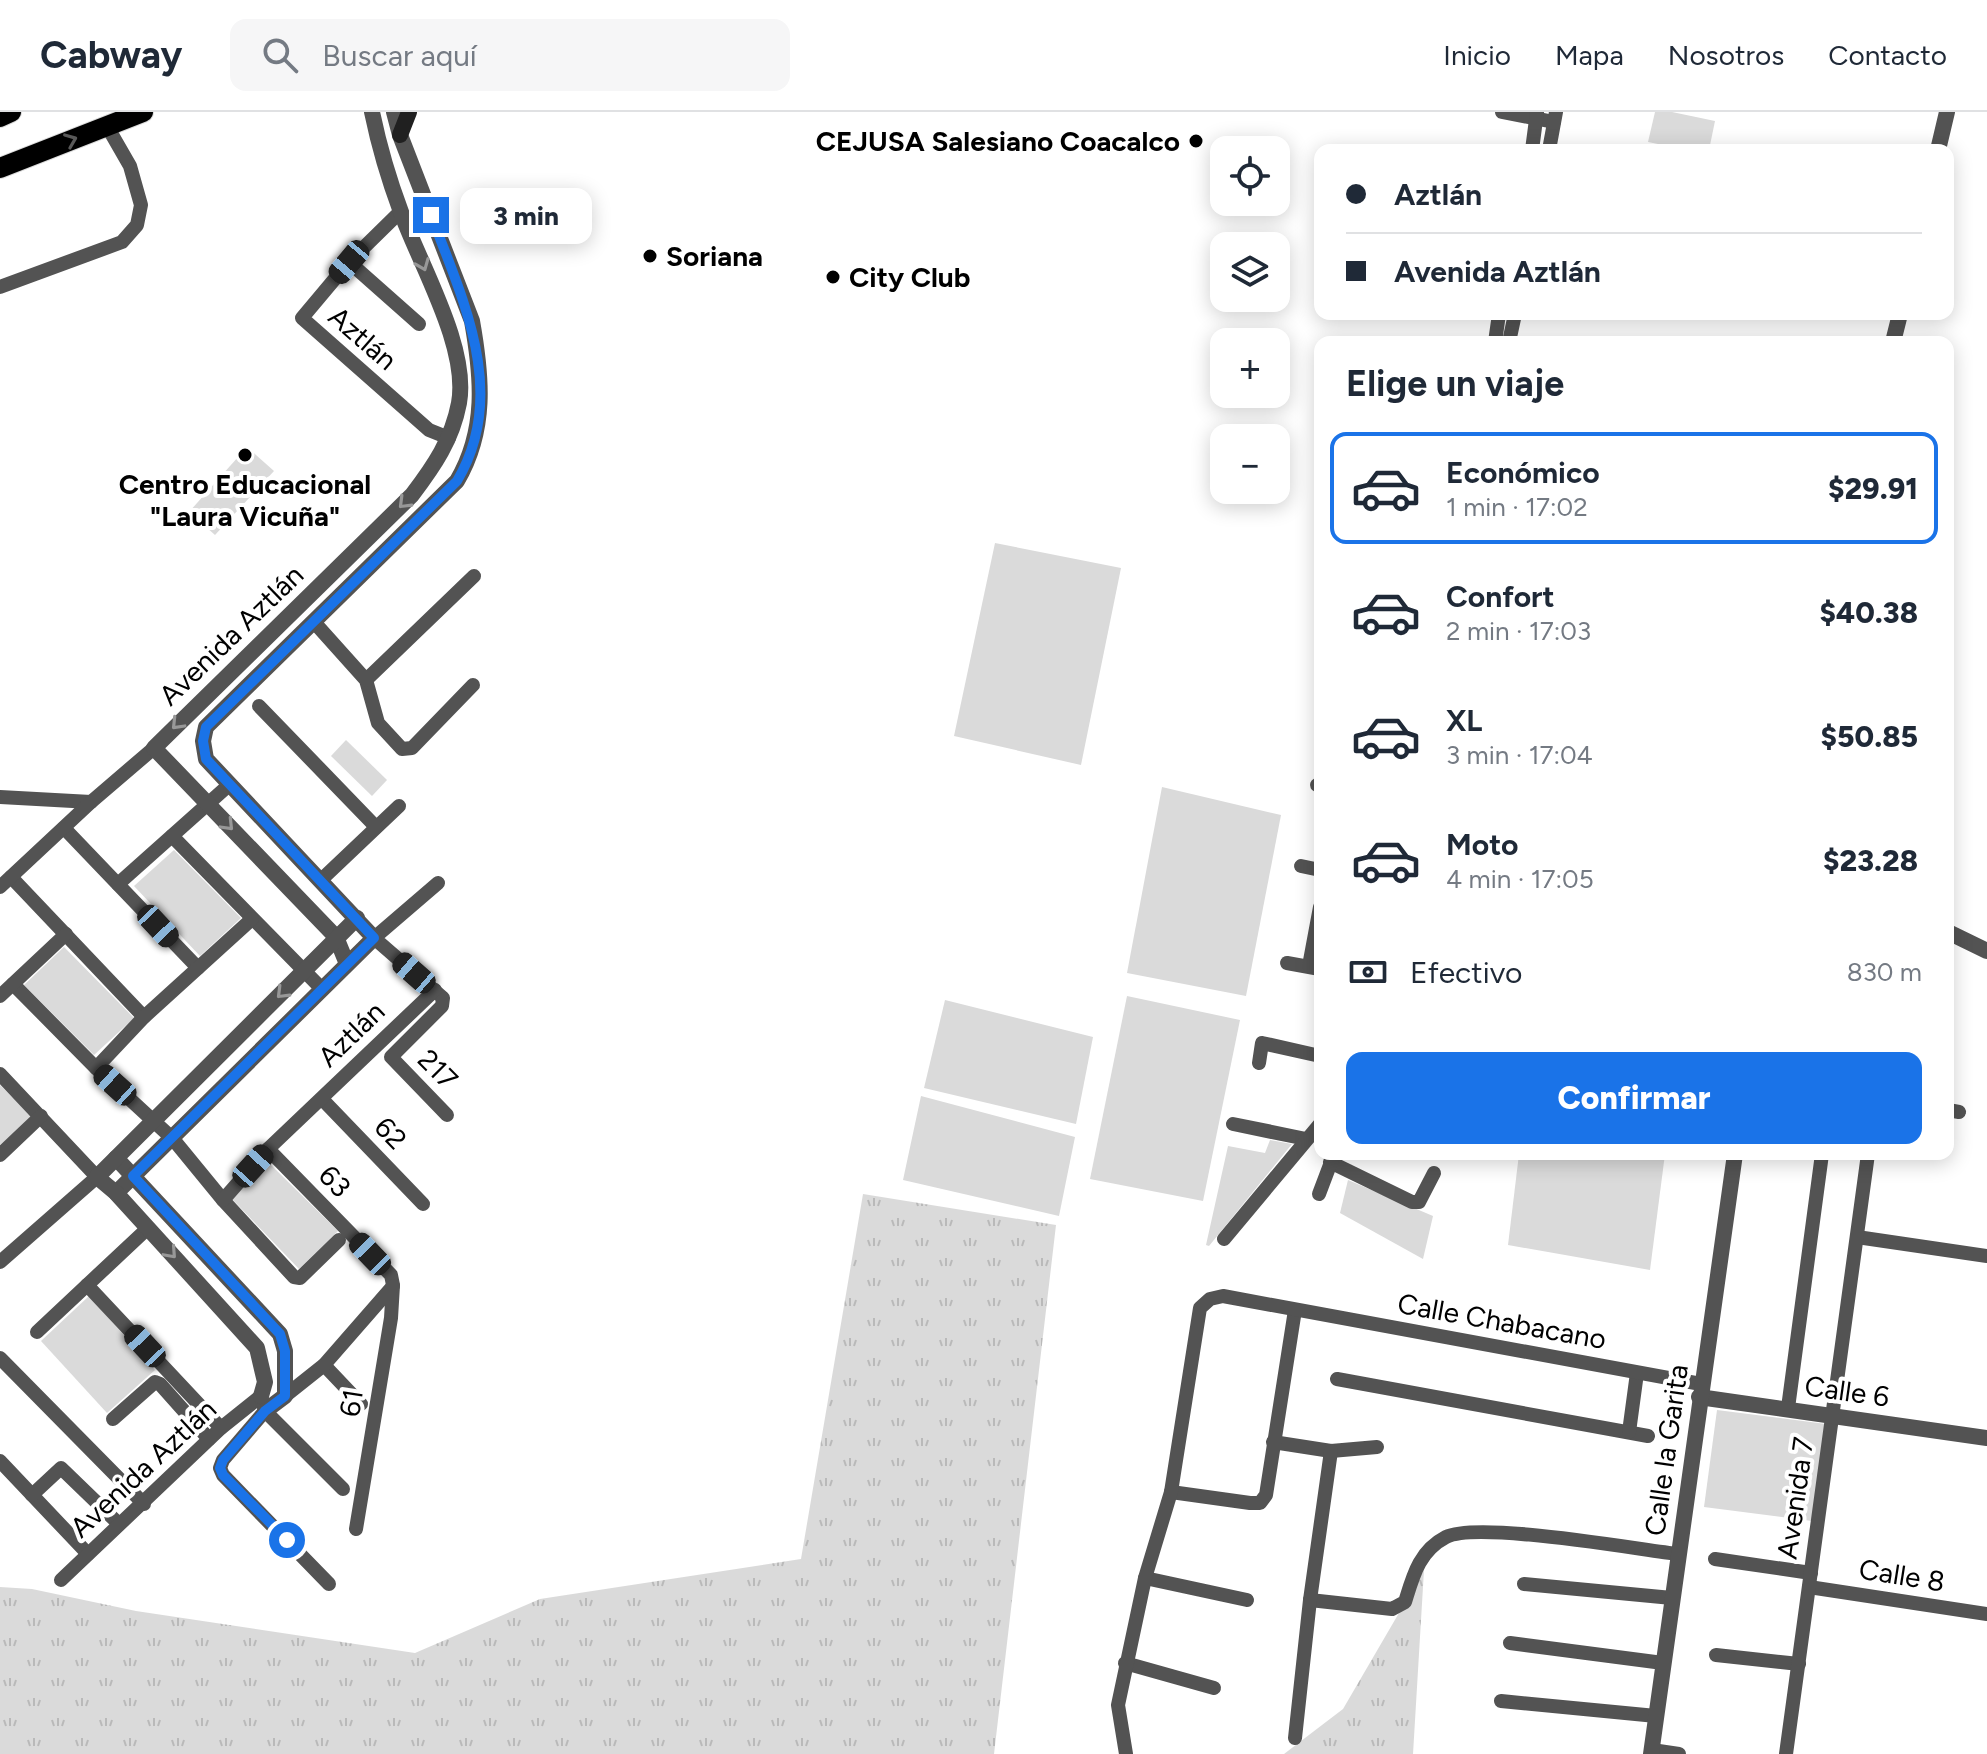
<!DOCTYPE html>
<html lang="es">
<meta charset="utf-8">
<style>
:root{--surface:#fff;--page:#f6f6f7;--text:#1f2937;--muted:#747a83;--line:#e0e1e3;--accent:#1a73e8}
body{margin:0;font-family:Figtree,sans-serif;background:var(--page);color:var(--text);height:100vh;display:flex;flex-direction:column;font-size:30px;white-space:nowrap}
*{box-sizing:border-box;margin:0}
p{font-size:26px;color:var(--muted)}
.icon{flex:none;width:44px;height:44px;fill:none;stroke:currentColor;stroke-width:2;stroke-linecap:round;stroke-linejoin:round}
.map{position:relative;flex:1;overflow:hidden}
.sheet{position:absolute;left:1314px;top:224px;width:640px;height:824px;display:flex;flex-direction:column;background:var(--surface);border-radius:16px;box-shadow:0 4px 20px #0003}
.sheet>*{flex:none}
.guide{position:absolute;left:1314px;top:32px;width:640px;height:176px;border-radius:16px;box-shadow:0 4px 20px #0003;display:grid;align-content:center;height:176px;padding:0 32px;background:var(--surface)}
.fabs{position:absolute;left:1210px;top:24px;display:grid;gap:16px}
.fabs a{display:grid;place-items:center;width:80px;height:80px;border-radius:16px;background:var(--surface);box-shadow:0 4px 20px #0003;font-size:40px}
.end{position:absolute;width:36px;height:36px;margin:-18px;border:10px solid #1a73e8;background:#fff;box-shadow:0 0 0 4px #fff}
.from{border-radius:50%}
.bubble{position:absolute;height:56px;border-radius:16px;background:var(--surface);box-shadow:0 4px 20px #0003;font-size:26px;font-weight:800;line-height:56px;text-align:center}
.car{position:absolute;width:24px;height:48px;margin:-24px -12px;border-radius:10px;box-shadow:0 0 6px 2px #0007;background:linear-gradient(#222 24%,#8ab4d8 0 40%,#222 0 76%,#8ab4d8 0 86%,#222 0)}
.guide b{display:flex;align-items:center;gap:28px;height:76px;font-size:30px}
.guide b+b{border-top:2px solid var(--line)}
.guide i{width:20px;height:20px;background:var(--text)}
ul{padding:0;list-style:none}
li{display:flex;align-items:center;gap:24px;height:112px;margin:0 16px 12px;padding:0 16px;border:4px solid transparent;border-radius:16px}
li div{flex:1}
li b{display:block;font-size:30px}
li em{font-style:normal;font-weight:800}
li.active{border-color:var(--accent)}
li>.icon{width:72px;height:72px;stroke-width:1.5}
h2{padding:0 32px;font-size:36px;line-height:96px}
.pay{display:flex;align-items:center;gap:20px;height:88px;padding:0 32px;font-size:30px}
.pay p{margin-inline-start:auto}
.cta{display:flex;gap:16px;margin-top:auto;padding:16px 32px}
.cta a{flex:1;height:92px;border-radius:16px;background:var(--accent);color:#fff;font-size:32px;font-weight:800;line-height:92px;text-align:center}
header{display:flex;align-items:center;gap:48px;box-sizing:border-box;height:112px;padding:0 40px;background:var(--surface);border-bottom:2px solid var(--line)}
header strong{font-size:38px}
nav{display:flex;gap:44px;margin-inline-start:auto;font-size:28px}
.search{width:560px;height:72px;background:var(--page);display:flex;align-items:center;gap:20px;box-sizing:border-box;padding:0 28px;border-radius:16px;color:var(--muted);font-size:30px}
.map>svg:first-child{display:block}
.grass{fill:url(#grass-tufts)}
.park{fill:#dadada}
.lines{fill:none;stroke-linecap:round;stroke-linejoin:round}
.primary-casing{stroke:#dbdbdb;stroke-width:22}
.minor{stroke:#535353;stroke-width:14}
.tertiary{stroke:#535353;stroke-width:16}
.secondary{stroke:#202020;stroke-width:16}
.primary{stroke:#000;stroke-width:20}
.oneway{stroke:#595959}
.oneway2{stroke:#989898}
.route{stroke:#1a73e8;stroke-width:10}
.poi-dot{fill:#000;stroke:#fff;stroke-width:3}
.labels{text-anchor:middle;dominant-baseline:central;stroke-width:8;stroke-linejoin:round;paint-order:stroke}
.poi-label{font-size:28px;font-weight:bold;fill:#000;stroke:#fff;text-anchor:start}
.street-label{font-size:28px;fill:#000;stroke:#fff}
</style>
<header>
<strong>Cabway</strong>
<div class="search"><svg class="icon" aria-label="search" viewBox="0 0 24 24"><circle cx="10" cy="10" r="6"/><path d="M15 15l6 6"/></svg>Buscar aquí</div>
<nav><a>Inicio</a><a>Mapa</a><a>Nosotros</a><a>Contacto</a></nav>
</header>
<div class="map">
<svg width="1987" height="1642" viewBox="0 0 1987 1642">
<defs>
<pattern id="grass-tufts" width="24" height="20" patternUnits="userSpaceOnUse" patternTransform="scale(2)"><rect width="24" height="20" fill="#dadada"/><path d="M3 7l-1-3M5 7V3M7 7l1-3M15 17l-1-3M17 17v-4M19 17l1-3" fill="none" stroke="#b9b9b9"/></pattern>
</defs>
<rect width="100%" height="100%" fill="#fff"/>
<g class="grass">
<polygon points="863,1082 1056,1113 994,1642 0,1642 0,1475 32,1477 136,1499 415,1541 540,1487 801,1447"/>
<polygon points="1424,1458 1413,1642 1284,1642 1343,1597"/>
</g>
<g class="park">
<polygon points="1655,0 1672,0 1715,9 1709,38 1688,38 1648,30"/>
<polygon points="247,335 274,359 215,423 189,400"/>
<polygon points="995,431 1121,456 1081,653 954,624"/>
<polygon points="346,628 387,668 372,684 331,644"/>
<polygon points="1162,675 1281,703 1246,884 1127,861"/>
<polygon points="174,738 241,806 200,844 134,774"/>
<polygon points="64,835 134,906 94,943 24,873"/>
<polygon points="1127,884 1240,908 1203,1089 1090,1067"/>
<polygon points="945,888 1093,925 1076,1012 924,976"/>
<polygon points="0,973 33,1005 0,1033"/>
<polygon points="921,984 1075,1025 1059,1104 903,1068"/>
<polygon points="1270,1028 1292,1032 1209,1134 1206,1133 1228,1034 1265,1041"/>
<polygon points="1519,1042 1665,1042 1650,1158 1508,1133"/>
<polygon points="269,1051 338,1119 299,1157 232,1087"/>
<polygon points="1348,1068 1433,1104 1423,1147 1340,1101"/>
<polygon points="89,1184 155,1258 107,1301 41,1229"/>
<polygon points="1717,1298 1826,1312 1812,1409 1704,1395"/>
</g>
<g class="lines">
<g class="primary-casing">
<g id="primary">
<polyline points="0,5 11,0"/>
<polyline points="0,56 143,0"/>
</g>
</g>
<g class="minor">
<polyline points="1502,0 1554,10"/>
<polyline points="1532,38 1537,0"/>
<polyline points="1549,38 1556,0"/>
<polyline points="401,99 349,150 302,206 429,318 449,326"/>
<polyline points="349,150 419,212"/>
<polyline points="0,175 122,130 137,113 141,93 130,54 107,14"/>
<polyline points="1495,230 1499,202"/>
<polyline points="1509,230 1515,202"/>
<polyline points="314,510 366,568 378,611 402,637 412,636 473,573"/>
<polyline points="366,568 474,464"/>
<polyline points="259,594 376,715"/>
<polyline points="1317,673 1320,674"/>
<polyline points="0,685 91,690"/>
<polyline points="64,716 198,856"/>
<polyline points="172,724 322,877"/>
<polyline points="1301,754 1320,758"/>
<polyline points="11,765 144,905"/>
<polyline points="321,768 399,694"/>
<polyline points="438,771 374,826 443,886 442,894 391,945 447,1003"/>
<polyline points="118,772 229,673"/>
<polyline points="0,775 91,690 154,636"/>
<polyline points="1287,851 1320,857"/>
<polyline points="1309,854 1320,795"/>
<polyline points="13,872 96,956 173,1027 223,1088 294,1165 300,1166 339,1128"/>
<polyline points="0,884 66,822"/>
<polyline points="1259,951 1262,931 1320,944"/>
<polyline points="96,956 144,905 252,807"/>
<polyline points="0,962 97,1065 0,1150"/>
<polyline points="322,987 423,1092"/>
<polyline points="1948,998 1959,1000"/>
<polyline points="1233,1012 1306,1027"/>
<polyline points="268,1037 391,1163 393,1173 391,1206 356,1417"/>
<polyline points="0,1043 41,1004"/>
<polyline points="1330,1050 1412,1090 1419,1090 1434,1061"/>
<polyline points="1319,1082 1333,1045"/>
<polyline points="223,1088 268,1037 435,878"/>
<polyline points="1857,1125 1987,1144"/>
<polyline points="1224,1127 1320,1012"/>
<polyline points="87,1173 221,1316"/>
<polyline points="37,1220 148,1116"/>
<polyline points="0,1246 144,1392"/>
<polyline points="324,1253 361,1292"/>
<polyline points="1337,1267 1648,1324"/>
<polyline points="285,1284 324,1253 393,1174"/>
<polyline points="1788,1296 1822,1042"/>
<polyline points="265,1299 223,1348 220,1356 223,1363 329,1472"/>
<polyline points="265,1299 343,1377"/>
<polyline points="113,1307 155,1270 160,1272 209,1327"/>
<polyline points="1629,1320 1637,1261"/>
<polyline points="1273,1330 1331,1339 1377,1335"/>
<polyline points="0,1349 88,1442"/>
<polyline points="1171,1380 1250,1391 1260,1391 1266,1383 1295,1198"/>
<polyline points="32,1383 61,1356 119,1412"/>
<polyline points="1715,1447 1811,1461"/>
<polyline points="1145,1466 1247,1488"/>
<polyline points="61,1468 221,1316 261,1284 264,1295"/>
<polyline points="1524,1472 1672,1486"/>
<polyline points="1809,1475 1987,1502"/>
<path d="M1310 1488 1392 1497 1405 1490C1413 1464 1419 1439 1446 1425 1478 1409 1635 1437 1678 1442"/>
<polyline points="1510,1531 1663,1551"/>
<polyline points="1716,1543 1799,1552"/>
<polyline points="1125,1551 1214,1576"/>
<polyline points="1501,1589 1656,1604"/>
<polyline points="1295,1626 1310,1488 1331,1339"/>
<polyline points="1652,1638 1679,1642"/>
<polyline points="1126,1642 1118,1593 1145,1466 1171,1380 1200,1196 1210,1187 1223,1184 1701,1272"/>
<polyline points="1786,1642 1868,1042"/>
</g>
<g class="tertiary">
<polyline points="1938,38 1947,0"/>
<polyline points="1893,230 1900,202"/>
<polyline points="1948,820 1987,839"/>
<path d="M347 852 336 825 154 636 412 383C434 354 452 328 459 291 469 235 420 153 401 100 389 68 379 34 372 0"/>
<polyline points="116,1046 280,1222 285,1239 285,1284 265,1299"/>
<path d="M116 1081 374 826 206 647 203 629 206 615 457 369C487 318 482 265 472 209L400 23 394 0"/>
<polyline points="261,1284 265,1270 257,1236 116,1081 97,1065 357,806"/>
<polyline points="1699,1285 1987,1326"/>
<polyline points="1651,1642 1735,1042"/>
</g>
<polyline class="secondary" points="400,23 409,0"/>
<use href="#primary" class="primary"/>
</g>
<defs><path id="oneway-chevron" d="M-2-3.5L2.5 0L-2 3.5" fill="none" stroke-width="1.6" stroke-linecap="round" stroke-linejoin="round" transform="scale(2)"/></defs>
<use class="oneway" href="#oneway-chevron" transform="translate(71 28) rotate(-22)"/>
<g class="oneway2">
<use href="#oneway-chevron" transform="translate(423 153) rotate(68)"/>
<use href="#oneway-chevron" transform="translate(404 391) rotate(135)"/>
<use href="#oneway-chevron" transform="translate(177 612) rotate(134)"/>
<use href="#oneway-chevron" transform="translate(228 713) rotate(46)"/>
<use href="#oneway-chevron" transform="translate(282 881) rotate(135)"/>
<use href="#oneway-chevron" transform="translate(171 1141) rotate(48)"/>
</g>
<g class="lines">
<path class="route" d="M287 1428 223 1363 220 1356 223 1348 265 1299 285 1284V1239L280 1222 133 1064 374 826 206 647 203 629 206 615 457 369C509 282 463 188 431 103"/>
</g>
<g class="poi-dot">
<circle cx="1196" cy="29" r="8"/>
<circle cx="650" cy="144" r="8"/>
<circle cx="833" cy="165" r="8"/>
<circle cx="245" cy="343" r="8"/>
</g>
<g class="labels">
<g class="poi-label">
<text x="1180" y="29" text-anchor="end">CEJUSA Salesiano Coacalco</text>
<text x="666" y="144">Soriana</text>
<text x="849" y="165">City Club</text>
<text x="245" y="372" text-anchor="middle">Centro Educacional<tspan x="245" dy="32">"Laura Vicuña"</tspan></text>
</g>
<g class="street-label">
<text transform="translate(363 226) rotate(41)">Aztlán</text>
<text transform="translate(231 523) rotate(-44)">Avenida Aztlán</text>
<text transform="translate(351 922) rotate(-44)">Aztlán</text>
<text transform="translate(438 957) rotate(45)">217</text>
<text transform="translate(391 1021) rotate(46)">62</text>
<text transform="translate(335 1069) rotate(46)">63</text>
<text transform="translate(1502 1209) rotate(10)">Calle Chabacano</text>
<text transform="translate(1847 1279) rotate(8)">Calle 6</text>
<text transform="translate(351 1291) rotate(-81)">61</text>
<text transform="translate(1666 1338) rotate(-82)">Calle la Garita</text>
<text transform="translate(143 1356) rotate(-43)">Avenida Aztlán</text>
<text transform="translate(1795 1386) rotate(-82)">Avenida 7</text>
<text transform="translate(1902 1463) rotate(9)">Calle 8</text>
</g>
</g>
</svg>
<div class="fabs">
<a><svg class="icon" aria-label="locate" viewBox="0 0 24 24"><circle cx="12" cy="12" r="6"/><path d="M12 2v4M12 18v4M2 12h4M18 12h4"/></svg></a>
<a><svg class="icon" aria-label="layers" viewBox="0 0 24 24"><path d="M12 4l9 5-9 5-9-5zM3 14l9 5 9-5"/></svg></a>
<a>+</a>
<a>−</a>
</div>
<i class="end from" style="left:287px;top:1428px"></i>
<i class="end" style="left:431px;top:103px"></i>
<div class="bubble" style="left:460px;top:76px;width:132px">3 min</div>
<i class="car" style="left:349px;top:150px;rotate:220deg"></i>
<i class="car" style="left:158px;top:814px;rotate:137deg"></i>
<i class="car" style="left:414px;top:861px;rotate:311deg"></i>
<i class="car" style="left:115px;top:973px;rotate:312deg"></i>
<i class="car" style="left:253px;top:1054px;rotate:42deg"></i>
<i class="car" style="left:370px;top:1142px;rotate:316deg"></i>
<i class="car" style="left:145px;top:1234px;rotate:317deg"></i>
<div class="guide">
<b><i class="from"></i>Aztlán</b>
<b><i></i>Avenida Aztlán</b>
</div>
<section class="sheet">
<h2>Elige un viaje</h2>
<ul>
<li class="active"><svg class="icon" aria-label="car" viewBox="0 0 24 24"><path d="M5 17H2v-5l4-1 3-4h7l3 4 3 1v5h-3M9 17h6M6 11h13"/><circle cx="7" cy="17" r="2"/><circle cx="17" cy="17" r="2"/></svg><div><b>Económico</b><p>1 min · 17:02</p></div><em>$29.91</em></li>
<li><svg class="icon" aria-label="car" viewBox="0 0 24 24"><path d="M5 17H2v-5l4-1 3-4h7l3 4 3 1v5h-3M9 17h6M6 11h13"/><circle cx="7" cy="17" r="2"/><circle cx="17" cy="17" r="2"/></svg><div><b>Confort</b><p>2 min · 17:03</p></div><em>$40.38</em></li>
<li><svg class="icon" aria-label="car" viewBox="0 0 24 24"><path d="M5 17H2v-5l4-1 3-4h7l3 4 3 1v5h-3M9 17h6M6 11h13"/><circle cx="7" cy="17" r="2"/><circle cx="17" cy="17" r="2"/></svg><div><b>XL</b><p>3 min · 17:04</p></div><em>$50.85</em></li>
<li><svg class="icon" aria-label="car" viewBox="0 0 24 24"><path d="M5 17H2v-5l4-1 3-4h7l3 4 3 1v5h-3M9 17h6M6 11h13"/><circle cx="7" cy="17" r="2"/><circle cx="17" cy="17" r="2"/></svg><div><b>Moto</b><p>4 min · 17:05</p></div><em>$23.28</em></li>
</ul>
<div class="pay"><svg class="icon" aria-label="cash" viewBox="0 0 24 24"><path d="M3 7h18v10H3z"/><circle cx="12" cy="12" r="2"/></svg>Efectivo<p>830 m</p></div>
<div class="cta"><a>Confirmar</a></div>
</section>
</div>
